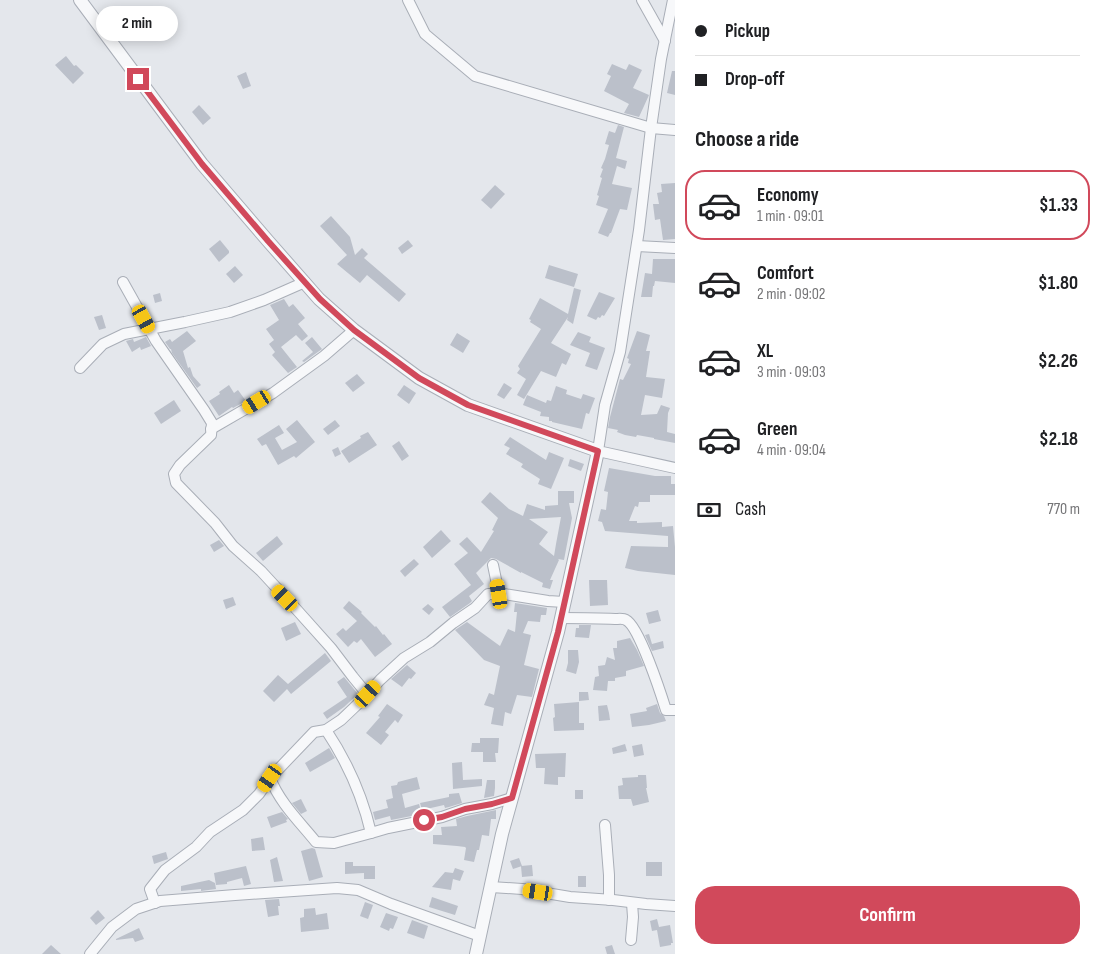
<!DOCTYPE html>
<meta charset="utf-8">
<style>
:root{--surface:#fff;--page:#f6f6f6;--text:#202124;--muted:#757577;--line:#e0e0e0;--accent:#d1495b}
body{margin:0;font-family:"Sofia Sans Condensed",sans-serif;background:var(--page);color:var(--text);height:100vh;display:flex;flex-direction:column;font-size:19px;white-space:nowrap}
*{box-sizing:border-box;margin:0}
p{font-size:16px;color:var(--muted)}
.icon{flex:none;width:28px;height:28px;fill:none;stroke:currentColor;stroke-width:2;stroke-linecap:round;stroke-linejoin:round}
.map{position:relative;flex:1;overflow:hidden}
.sheet{display:flex;flex-direction:column;background:var(--surface);width:425px}
.sheet>*{flex:none}
.guide{display:grid;align-content:center;height:110px;padding:0 20px;background:var(--surface)}
.end{position:absolute;width:22px;height:22px;margin:-11px;border:6px solid #d1495b;background:#fff;box-shadow:0 0 0 2px #fff}
.from{border-radius:50%}
.bubble{position:absolute;height:35px;border-radius:18px;background:var(--surface);box-shadow:0 2px 12px #0003;font-size:16px;font-weight:700;line-height:35px;text-align:center}
.car{position:absolute;width:15px;height:30px;margin:-15px -8px;border-radius:6px;box-shadow:0 0 4px 1px #0007;background:linear-gradient(#f5c518 24%,#345 0 40%,#f5c518 0 76%,#345 0 86%,#f5c518 0)}
.guide b{display:flex;align-items:center;gap:18px;height:48px;font-size:19px}
.guide b+b{border-top:1px solid var(--line)}
.guide i{width:12px;height:12px;background:var(--text)}
ul{padding:0;list-style:none}
li{display:flex;align-items:center;gap:15px;height:70px;margin:0 10px 8px;padding:0 10px;border:2px solid transparent;border-radius:20px}
li div{flex:1}
li b{display:block;font-size:19px}
li em{font-style:normal;font-weight:700}
li.active{border-color:var(--accent)}
li>.icon{width:45px;height:45px;stroke-width:1.5}
h2{padding:0 20px;font-size:22px;line-height:60px}
.pay{display:flex;align-items:center;gap:12px;height:55px;padding:0 20px;font-size:19px}
.pay p{margin-inline-start:auto}
.cta{display:flex;gap:10px;margin-top:auto;padding:10px 20px}
.cta a{flex:1;height:58px;border-radius:20px;background:var(--accent);color:#fff;font-size:20px;font-weight:700;line-height:58px;text-align:center}
main{display:flex;flex:1;min-height:0}
.map>svg:first-child{display:block}
.building{fill:#bbc0ca;fill-rule:evenodd}
.lines{fill:none;stroke-linecap:round;stroke-linejoin:round}
.minor-casing{stroke:#a9aeb7;stroke-width:12}
.tertiary-casing{stroke:#a9aeb7;stroke-width:14}
.minor{stroke:#f7f8fa;stroke-width:10}
.tertiary{stroke:#f7f8fa;stroke-width:12}
.route{stroke:#d1495b;stroke-width:6}
</style>
<main>
<div class="map">
<svg width="675" height="954" viewBox="0 0 675 954">
<rect width="100%" height="100%" fill="#e4e7ec"/>
<g class="building">
<polygon points="66,56 74,66 76,65 84,73 73,84 55,65"/>
<polygon points="612,64 626,70 629,64 642,70 633,88 649,95 639,117 624,113 629,104 604,91 611,76 607,74"/>
<polygon points="672,71 675,71 675,95 667,93"/>
<polygon points="246,72 251,86 243,89 237,76"/>
<polygon points="199,105 211,118 203,125 192,112"/>
<polygon points="618,125 624,127 616,158 627,161 625,169 617,166 612,184 632,188 627,210 620,209 611,233 610,233 608,237 598,233 608,209 596,205 599,196 597,195 602,178 600,177 603,169 601,168 605,159 609,145 605,144 609,131 615,133"/>
<polygon points="675,183 675,239 663,240 660,219 655,220 653,204 659,204 657,193 662,192 661,184"/>
<polygon points="495,185 505,194 491,209 481,200"/>
<polygon points="331,216 350,237 355,255 362,248 368,254 364,258 406,294 399,302 367,275 360,283 337,264 347,255 320,226"/>
<polygon points="220,240 229,251 229,253 219,262 209,249"/>
<polygon points="408,240 413,246 402,254 398,248"/>
<polygon points="653,259 675,259 675,283 655,281 654,286 653,286 652,297 641,297 645,273 652,274"/>
<polygon points="549,265 578,274 574,287 545,278"/>
<polygon points="235,266 243,275 234,283 226,274"/>
<polygon points="574,288 581,290 573,324 567,320 568,317 551,343 571,354 566,365 562,363 556,377 541,371 524,399 517,395 526,379 517,373 520,369 518,366 541,329 530,322 531,320 529,319 540,298 568,314"/>
<polygon points="599,292 615,298 604,316 602,315 600,318 598,317 596,320 587,316"/>
<polygon points="160,293 162,301 155,303 153,295"/>
<polygon points="284,299 289,307 293,304 305,318 298,324 308,336 302,341 296,335 281,347 297,367 288,373 272,355 275,352 269,344 274,340 266,329 279,320 270,305"/>
<polygon points="102,315 106,328 99,330 94,317"/>
<polygon points="187,331 196,341 183,351 188,368 190,367 193,376 201,385 197,388 172,353 171,349 170,349 165,342 170,339 172,342"/>
<polygon points="637,331 650,335 646,351 650,351 646,377 665,379 662,398 645,395 641,415 657,414 661,405 670,408 668,413 667,432 675,434 675,443 654,439 654,438 637,435 636,437 625,435 617,432 618,430 608,428 610,417 620,379 623,380 631,364 628,363 629,359 627,358"/>
<polygon points="578,332 591,337 589,342 605,348 597,370 585,366 590,353 570,345"/>
<polygon points="457,333 470,341 463,353 450,345"/>
<polygon points="146,337 151,346 141,350 140,347 132,352 126,341 133,339 134,342"/>
<polygon points="312,337 322,349 304,362 302,361 313,352 305,343"/>
<polygon points="357,374 365,383 353,392 345,383"/>
<polygon points="504,383 512,388 504,399 497,395"/>
<polygon points="229,385 234,393 238,390 246,401 233,408 232,407 219,416 209,401 220,394 219,392"/>
<polygon points="404,385 416,393 409,404 397,395"/>
<polygon points="556,386 567,390 566,394 581,399 583,394 595,398 589,414 586,413 582,429 552,422 552,421 549,421 549,417 540,416 541,412 523,405 527,395 546,403 547,400 551,401"/>
<polygon points="174,400 181,411 161,424 154,413"/>
<polygon points="297,420 315,442 296,458 294,456 278,465 266,444 262,446 257,439 279,425 284,433 275,438 282,450 297,442 286,429"/>
<polygon points="335,420 340,426 328,435 323,429"/>
<polygon points="368,432 377,445 349,463 341,451 361,438 360,436"/>
<polygon points="510,437 546,460 549,452 564,458 551,489 538,484 540,479 521,467 523,464 506,454 510,448 504,445"/>
<polygon points="399,441 409,456 402,461 392,446"/>
<polygon points="338,447 341,454 335,457 332,450"/>
<polygon points="570,459 584,464 581,471 568,466"/>
<polygon points="609,468 655,476 671,476 671,484 675,484 675,495 650,495 650,502 639,502 638,507 635,506 629,521 637,521 637,523 662,522 662,527 673,526 675,547 675,575 638,571 625,568 631,546 668,547 668,536 605,531 602,522 598,521 601,509 606,510 608,492 604,491"/>
<path d="M558 491H574V503H569L572 518 564 560 558 559 559 560 550 580H553L550 589 542 587 543 583 521 572V573L496 559 491 558 476 573 484 584 469 596 472 601 470 603 450 617 442 607 471 585 454 564 468 553 459 544 467 537 481 552 494 531 492 530 498 518 481 502 490 492 509 509 523 516 527 504 545 510V506L558 505ZM561 517 556 544 554 556 539 544 548 532 529 519Z"/>
<polygon points="441,530 451,541 432,558 423,547"/>
<polygon points="277,536 283,544 263,561 256,553"/>
<polygon points="219,540 224,546 214,552 210,545"/>
<polygon points="414,559 419,564 405,577 400,571"/>
<polygon points="589,580 607,580 608,605 590,606"/>
<polygon points="233,597 236,605 226,609 223,600"/>
<polygon points="349,601 362,612 361,613 375,627 376,626 383,635 384,634 392,644 375,657 361,639 357,643 354,641 348,647 336,634 343,628 346,631 357,621 343,608"/>
<polygon points="515,603 547,608 546,615 541,615 540,622 528,621 523,633 531,635 524,665 539,669 532,697 517,695 511,714 505,712 503,726 491,724 494,708 484,705 489,693 494,695 500,666 484,660 455,630 467,622 500,646 508,629 515,632 517,612 514,612"/>
<polygon points="428,604 434,609 429,615 422,609"/>
<polygon points="658,610 661,621 649,624 646,613"/>
<polygon points="295,622 301,634 286,641 281,628"/>
<polygon points="579,625 591,625 589,638 575,637 576,628 579,628"/>
<polygon points="649,634 652,644 663,641 664,648 652,651 645,635"/>
<polygon points="630,638 637,650 644,666 626,671 626,676 615,678 615,681 608,681 607,691 593,690 595,677 599,676 598,666 605,665 607,657 615,660 613,648 617,648 617,641"/>
<polygon points="568,650 578,650 579,662 576,674 566,671 568,663"/>
<polygon points="325,653 331,661 291,694 287,689 274,702 263,691 278,675 288,684"/>
<polygon points="407,665 416,673 411,679 409,678 402,687 391,679"/>
<polygon points="344,677 358,694 344,707 327,719 323,713 347,697 337,682"/>
<polygon points="579,692 588,692 589,700 579,701"/>
<polygon points="579,702 579,723 584,723 584,730 554,731 553,718 555,717 554,704"/>
<polygon points="387,704 403,715 398,723 395,720 385,732 389,735 381,745 366,733 380,717 378,716"/>
<polygon points="657,704 660,713 664,716 666,721 649,725 632,727 630,714 647,711 646,708"/>
<polygon points="607,705 609,713 610,720 599,721 598,706"/>
<polygon points="480,738 499,738 498,753 495,753 496,762 483,762 483,752 471,752 472,743 480,743"/>
<polygon points="625,744 627,751 613,754 612,748"/>
<polygon points="642,744 644,755 634,757 632,746"/>
<polygon points="329,748 335,758 310,772 305,763"/>
<polygon points="566,753 565,777 558,777 558,785 544,784 545,768 536,768 535,754"/>
<polygon points="462,762 463,780 482,779 482,786 453,789 452,763"/>
<polygon points="638,775 646,775 647,788 646,788 649,802 633,806 631,799 619,799 618,786 623,785 622,778 638,777"/>
<polygon points="417,777 420,789 402,794 405,808 419,804 422,814 391,820 390,816 375,820 373,812 388,808 386,800 393,798 391,786 397,785 398,782"/>
<polygon points="487,780 495,780 495,788 494,796 484,798"/>
<rect x="575" y="790" width="8" height="9"/>
<polygon points="459,793 462,803 449,807 445,808 444,805 422,810 420,803 449,797 449,794"/>
<polygon points="301,799 307,811 301,814 292,803"/>
<polygon points="496,810 496,819 491,819 489,836 482,835 479,850 477,850 474,862 464,860 466,848 465,847 457,846 433,844 433,835 442,835 441,827 457,826 456,819 467,816"/>
<polygon points="282,812 288,819 286,820 287,822 271,828 267,817"/>
<polygon points="263,837 265,850 252,851 251,839"/>
<polygon points="312,848 315,849 323,877 309,881 301,851"/>
<polygon points="166,852 168,859 154,864 152,856"/>
<polygon points="277,857 283,881 274,882 270,860"/>
<polygon points="519,858 522,866 513,869 510,861"/>
<polygon points="345,862 353,862 353,866 375,866 375,879 364,879 364,873 345,874"/>
<rect x="646" y="862" width="16" height="14"/>
<polygon points="532,865 533,876 522,877 521,866"/>
<polygon points="246,866 251,884 244,886 242,878 227,882 227,884 216,885 214,873"/>
<polygon points="455,868 464,871 460,881 453,879 451,890 432,887 445,872 453,873"/>
<rect x="578" y="876" width="8" height="11"/>
<polygon points="209,880 215,883 216,889 201,891 201,889 181,891 181,886"/>
<polygon points="432,897 458,906 455,915 429,907"/>
<polygon points="279,899 280,906 278,906 279,915 268,917 265,900"/>
<polygon points="365,902 373,905 368,919 360,916"/>
<polygon points="315,908 316,915 327,913 329,929 301,932 300,918 304,917 304,909"/>
<polygon points="98,910 105,918 96,925 90,918"/>
<polygon points="386,913 398,917 393,929 390,928 389,931 380,927"/>
<polygon points="657,919 659,927 670,925 673,943 671,943 671,945 660,947 657,930 652,931 650,921"/>
<polygon points="412,920 428,926 424,939 407,933"/>
<polygon points="139,928 144,939 135,942 133,938 116,940 116,939"/>
<polygon points="51,945 61,954 42,954"/>
<polygon points="612,945 615,954 607,954 605,947"/>
</g>
<g class="lines">
<g class="minor-casing">
<g id="minor">
<polyline points="408,0 425,34 475,76 651,128 675,130"/>
<polyline points="642,0 665,41"/>
<polyline points="673,0 661,59 651,128 639,230 620,352 605,405 598,451 675,468"/>
<polyline points="637,246 675,248"/>
<polyline points="123,282 156,341 204,410 212,423 211,435 180,465 174,474 176,483 215,523 233,546 261,571 297,610 331,648 353,677 367,694"/>
<polyline points="80,368 103,344 124,334 185,322 230,312 264,300 305,282"/>
<polyline points="211,429 273,393 324,356 354,330"/>
<polyline points="493,565 499,594 504,594 548,601 564,602"/>
<path d="M561 618C579 618 597 618 615 619 618 619 623 618 626 620 639 626 661 694 666 710H675"/>
<path d="M326 730C348 763 362 794 371 833L388 828 442 817 465 809 492 804 512 798"/>
<path d="M270 778C280 803 299 821 316 842L334 843 371 833"/>
<polyline points="605,825 609,875 609,900"/>
<polyline points="491,887 522,889 570,897 613,900 646,904 675,906"/>
<polyline points="155,903 150,889 165,870 196,847 210,832 243,810 259,794 270,778 314,732 326,730 341,720 361,701 380,680 404,658 430,642 453,623 475,608 488,594 499,594"/>
<polyline points="631,940 633,917 632,903"/>
<polyline points="90,954 112,927 136,909 160,901 235,895 337,888 358,890 391,904 480,936"/>
</g>
</g>
<g class="tertiary-casing">
<polyline id="tertiary" points="80,0 202,164 268,241 319,299 354,330 419,378 468,405 598,451 558,632 502,834 476,954"/>
</g>
<use href="#minor" class="minor"/>
<use href="#tertiary" class="tertiary"/>
</g>
<g class="lines">
<polyline class="route" points="138,79 202,164 268,241 320,299 354,330 419,378 468,405 598,451 558,632 512,798 492,804 465,809 442,817 424,820"/>
</g>
</svg>
<i class="end from" style="left:424px;top:820px"></i>
<i class="end" style="left:138px;top:79px"></i>
<div class="bubble" style="left:96px;top:6px;width:82px">2 min</div>
<i class="car" style="left:144px;top:319px;rotate:151deg"></i>
<i class="car" style="left:257px;top:402px;rotate:239deg"></i>
<i class="car" style="left:499px;top:594px;rotate:351deg"></i>
<i class="car" style="left:285px;top:598px;rotate:316deg"></i>
<i class="car" style="left:368px;top:694px;rotate:42deg"></i>
<i class="car" style="left:270px;top:778px;rotate:215deg"></i>
<i class="car" style="left:538px;top:892px;rotate:279deg"></i>
</div>
<section class="sheet">
<div class="guide">
<b><i class="from"></i>Pickup</b>
<b><i></i>Drop-off</b>
</div>
<h2>Choose a ride</h2>
<ul>
<li class="active"><svg class="icon" aria-label="car" viewBox="0 0 24 24"><path d="M5 17H2v-5l4-1 3-4h7l3 4 3 1v5h-3M9 17h6M6 11h13"/><circle cx="7" cy="17" r="2"/><circle cx="17" cy="17" r="2"/></svg><div><b>Economy</b><p>1 min · 09:01</p></div><em>$1.33</em></li>
<li><svg class="icon" aria-label="car" viewBox="0 0 24 24"><path d="M5 17H2v-5l4-1 3-4h7l3 4 3 1v5h-3M9 17h6M6 11h13"/><circle cx="7" cy="17" r="2"/><circle cx="17" cy="17" r="2"/></svg><div><b>Comfort</b><p>2 min · 09:02</p></div><em>$1.80</em></li>
<li><svg class="icon" aria-label="car" viewBox="0 0 24 24"><path d="M5 17H2v-5l4-1 3-4h7l3 4 3 1v5h-3M9 17h6M6 11h13"/><circle cx="7" cy="17" r="2"/><circle cx="17" cy="17" r="2"/></svg><div><b>XL</b><p>3 min · 09:03</p></div><em>$2.26</em></li>
<li><svg class="icon" aria-label="car" viewBox="0 0 24 24"><path d="M5 17H2v-5l4-1 3-4h7l3 4 3 1v5h-3M9 17h6M6 11h13"/><circle cx="7" cy="17" r="2"/><circle cx="17" cy="17" r="2"/></svg><div><b>Green</b><p>4 min · 09:04</p></div><em>$2.18</em></li>
</ul>
<div class="pay"><svg class="icon" aria-label="cash" viewBox="0 0 24 24"><path d="M3 7h18v10H3z"/><circle cx="12" cy="12" r="2"/></svg>Cash<p>770 m</p></div>
<div class="cta"><a>Confirm</a></div>
</section>
</main>
